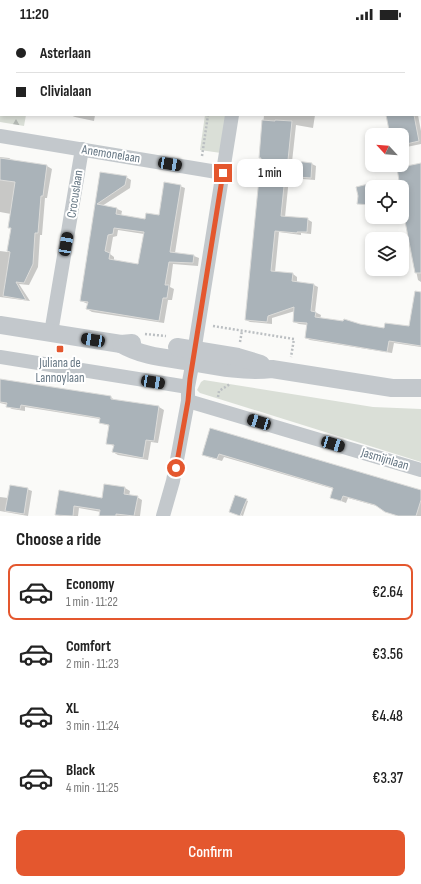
<!DOCTYPE html>
<meta charset="utf-8">
<style>
:root{--surface:#fff;--page:#f6f6f6;--text:#222;--muted:#767676;--line:#e0e0e0;--accent:#e4572e}
body{margin:0;font-family:"Sofia Sans Condensed",sans-serif;background:var(--page);color:var(--text);height:100vh;display:flex;flex-direction:column;font-size:15px;white-space:nowrap}
*{box-sizing:border-box;margin:0}
p{font-size:13px;color:var(--muted)}
.icon{flex:none;width:22px;height:22px;fill:none;stroke:currentColor;stroke-width:2;stroke-linecap:round;stroke-linejoin:round}
.map{position:relative;height:488px;overflow:hidden}
.drawer{display:flex;flex-direction:column;background:var(--surface);flex:1}
.drawer>*{flex:none}
.hud{position:absolute;left:0px;top:0px;width:421px;height:88px;box-shadow:0 2px 6px #0003;display:grid;align-content:center;height:88px;padding:0 16px;background:var(--surface)}
.needle{width:26px;rotate:296deg}
.tools{position:absolute;left:365px;top:100px;display:grid;gap:8px}
.tools a{display:grid;place-items:center;width:44px;height:44px;border-radius:8px;background:var(--surface);box-shadow:0 2px 6px #0003;font-size:20px}
.end{position:absolute;width:18px;height:18px;margin:-9px;border:5px solid #e4572e;background:#fff;box-shadow:0 0 0 2px #fff}
.from{border-radius:50%}
.bubble{position:absolute;height:28px;border-radius:8px;background:var(--surface);box-shadow:0 2px 6px #0003;font-size:13px;font-weight:600;line-height:28px;text-align:center}
.car{position:absolute;width:12px;height:24px;margin:-12px -6px;border-radius:5px;box-shadow:0 0 3px 1px #0007;background:linear-gradient(#222 24%,#8ab4d8 0 40%,#222 0 76%,#8ab4d8 0 86%,#222 0)}
.hud b{display:flex;align-items:center;gap:14px;height:38px;font-size:15px}
.hud b+b{border-top:1px solid var(--line)}
.hud i{width:10px;height:10px;background:var(--text)}
ul{padding:0;list-style:none}
li{display:flex;align-items:center;gap:12px;height:56px;margin:0 8px 6px;padding:0 8px;border:2px solid transparent;border-radius:8px}
li div{flex:1}
li b{display:block;font-size:15px}
li em{font-style:normal;font-weight:600}
li.current{border-color:var(--accent)}
li>.icon{width:36px;height:36px;stroke-width:1.5}
h2{padding:0 16px;font-size:18px;line-height:48px}
.cta{display:flex;gap:8px;margin-top:auto;padding:8px 16px}
.cta a{flex:1;height:46px;border-radius:8px;background:var(--accent);color:#fff;font-size:16px;font-weight:600;line-height:46px;text-align:center}
.status{display:flex;justify-content:space-between;align-items:center;height:28px;padding:0 20px;background:var(--surface);direction:ltr}
.status svg{height:11px;fill:currentColor}
.map>svg:first-child{display:block}
.green{fill:#dadfd7}
.forest{fill:url(#forest-firs)}
.shadow{fill:#0003;fill-rule:evenodd}
.building{fill:#aab3b9;stroke:#dcdcda;fill-rule:evenodd}
.lines{fill:none;stroke-linecap:round;stroke-linejoin:round}
.path{stroke:#bbbfc2;stroke-width:2.5;stroke-dasharray:2 2;stroke-linecap:butt}
.minor{stroke:#c3c8cc;stroke-width:14}
.tertiary{stroke:#c3c8cc;stroke-width:18}
.route{stroke:#e4572e;stroke-width:5}
.poi-dot{fill:#e4572e;stroke:#fff;stroke-width:1.5}
.labels{text-anchor:middle;dominant-baseline:central;stroke-width:4;stroke-linejoin:round;paint-order:stroke}
.street-label{font-size:13px;fill:#657683;stroke:#fff}
.poi-label{font-size:13px;fill:#657683;stroke:#fff}
</style>
<div class="status"><b>11:20</b><svg viewBox="0 0 49 12"><path d="M0 12V9h3v3zM5 12V6h3v6zM10 12V3h3v9zM15 12V0h3v12zM26 1h20v11H26zM47 4h2v5h-2z"/></svg></div>
<div class="map">
<svg width="421" height="488" viewBox="0 0 421 488">
<defs>
<pattern id="forest-firs" width="22" height="20" patternUnits="userSpaceOnUse"><rect width="22" height="20" fill="#dadfd7"/><path d="M5 1l3.5 6h-7zM16 11l3.5 6h-7z" fill="#b4b9b4"/></pattern>
</defs>
<rect width="100%" height="100%" fill="#fafaf8"/>
<g class="green">
<polygon points="205,87 227,87 221,125 200,122"/>
<polygon points="204,352 373,379 421,381 421,434 200,365 197,362 201,354"/>
</g>
<polygon class="forest" points="0,79 1,87 26,87 24,98 0,94"/>
<g class="shadow">
<polygon points="21,0 101,0 20,1"/>
<polygon points="134,0 178,0 134,1"/>
<polygon points="270,0 298,0 270,1"/>
<polygon points="346,0 408,0 408,1 347,1"/>
<polygon points="70,87 95,87 94,93 75,89"/>
<polygon points="264,87 315,87 313,100 296,97 292,134 312,136 316,138 315,152 289,150 285,189 307,191 312,194 311,206 301,205 301,207 279,204 275,244 293,246 297,249 297,254 314,257 318,259 315,284 321,287 320,291 384,301 409,300 421,287 421,319 394,315 392,325 310,312 306,310 308,297 299,296 294,294 295,283 272,290 272,296 250,294 246,292 262,130 260,129"/>
<polygon points="386,87 418,87 421,103 421,116 402,120 402,107 391,107"/>
<polygon points="0,129 9,130 14,133 47,138 52,141 47,170 45,170 42,207 40,207 38,239 29,257 19,256 30,273 0,269 0,223 8,224 12,201 9,199 11,186 0,184"/>
<polygon points="421,136 421,254 418,252 405,189 408,188 402,159"/>
<path d="M101 145 126 149 131 152 130 160 102 178 117 181 122 183 121 188 146 192 159 189 180 158 185 160 175 225 194 228 199 230 198 238 173 236 170 259 174 261 172 272H168L164 295 92 284 87 281 88 276 81 273ZM118 202 144 206 139 237 114 233V229L110 226 113 209 117 208Z"/>
<polygon points="0,352 111,369 115,373 159,379 164,382 158,415 151,414 148,432 118,427 113,424 114,418 107,415 110,398 100,395 100,391 25,379 25,383 12,381 7,378 8,377 0,375"/>
<polygon points="211,401 384,480 348,470 346,475 331,469 334,461 224,429 222,433 208,429 204,427"/>
<polygon points="125,460 130,463 129,468 137,469 142,472 140,488 102,488 101,484 79,480 78,488 60,488 56,486 60,463 103,471"/>
<polygon points="27,461 32,463 28,488 0,483 0,469 8,470"/>
<polygon points="421,463 421,488 398,488"/>
<polygon points="246,472 248,473 243,488 232,484"/>
</g>
<g class="building">
<polygon points="386,87 414,87 419,113 402,117 402,107 390,107"/>
<polygon points="262,92 275,93 275,92 292,93 288,132 312,135 311,150 285,148 281,188 308,190 307,204 297,204 297,205 275,203 271,243 293,245 292,253 314,256 311,283 316,284 315,289 343,293 344,291 360,296 384,300 385,295 409,298 415,263 421,264 421,318 389,313 387,324 305,310 307,295 293,294 294,279 268,288 267,294 245,292 261,130 259,130"/>
<polygon points="0,130 47,137 43,168 41,168 38,205 35,205 33,236 24,255 16,254 26,272 3,268 10,224 7,223 11,200 8,200 15,154 0,152"/>
<polygon points="421,135 421,245 415,245 404,188 407,187 402,159 400,159 397,140"/>
<path d="M100 144 127 148 125 157 97 176 117 180 116 186 145 191 146 185 159 187 164 154 181 157 170 224 194 227 193 235 169 234 165 257H169L167 270H163L159 293 86 281 88 274 80 273ZM114 200 144 204 138 236 109 231 110 225 105 223 108 207 113 206Z"/>
<polygon points="372,155 372,177 357,176 358,168 356,159"/>
<polygon points="0,351 111,368 111,371 159,378 154,413 146,412 143,430 112,424 114,417 106,416 109,397 99,395 100,390 21,377 20,381 6,379 7,375 0,374"/>
<polygon points="210,400 421,462 421,472 416,488 398,488 385,484 375,477 343,468 341,473 330,470 333,460 219,426 217,431 202,427"/>
<polygon points="104,456 125,459 124,466 138,468 134,488 116,486 116,488 99,488 100,482 74,478 73,488 55,487 59,462 102,470"/>
<polygon points="10,457 28,460 24,486 5,483"/>
<polygon points="235,467 247,471 240,488 229,484"/>
</g>
<g class="lines">
<g class="path">
<polyline points="202,128 208,87"/>
<polyline points="213,298 294,311 291,329"/>
<polyline points="145,306 166,308"/>
<polyline points="240,314 242,303"/>
<polyline points="218,369 219,363 230,356"/>
</g>
<g class="minor">
<polyline points="189,1 189,0"/>
<polyline points="246,1 246,0"/>
<polyline points="0,108 223,145"/>
<polyline points="51,305 82,121"/>
<polyline points="0,329 188,359"/>
<polyline points="188,373 421,442"/>
<polyline points="163,488 173,453 188,373 188,359 191,343 232,87"/>
</g>
<g class="tertiary">
<polyline points="0,297 121,316 132,315"/>
<path d="M121 316C143 329 168 330 192 334 219 339 245 344 272 341L392 360H421"/>
<polyline points="177,319 238,329 261,336"/>
</g>
</g>
<g class="lines">
<polyline class="route" points="176,440 188,373 190,351 223,145"/>
</g>
<rect class="poi-dot" x="56" y="317" width="8" height="8" rx="2"/>
<g class="labels">
<g class="street-label">
<text transform="translate(111 126) rotate(9)">Anemonelaan</text>
<text transform="translate(75 166) rotate(-81)">Crocuslaan</text>
<text transform="translate(385 431) rotate(17)">Jasmijnlaan</text>
</g>
<g class="poi-label">
<text x="60" y="335">Juliana de<tspan x="60" dy="15">Lannoylaan</tspan></text>
</g>
</g>
</svg>
<div class="tools">
<a><svg class="needle" viewBox="-14 -14 28 28"><path d="M0-13l5 13h-10z" fill="#e53935"/><path d="M0 13l5-13h-10z" fill="#767676"/></svg></a>
<a><svg class="icon" aria-label="locate" viewBox="0 0 24 24"><circle cx="12" cy="12" r="6"/><path d="M12 2v4M12 18v4M2 12h4M18 12h4"/></svg></a>
<a><svg class="icon" aria-label="layers" viewBox="0 0 24 24"><path d="M12 4l9 5-9 5-9-5zM3 14l9 5 9-5"/></svg></a>
</div>
<i class="end from" style="left:176px;top:440px"></i>
<i class="end" style="left:223px;top:145px"></i>
<div class="bubble" style="left:237px;top:131px;width:66px">1 min</div>
<i class="car" style="left:170px;top:136px;rotate:99deg"></i>
<i class="car" style="left:66px;top:216px;rotate:10deg"></i>
<i class="car" style="left:93px;top:312px;rotate:279deg"></i>
<i class="car" style="left:153px;top:354px;rotate:99deg"></i>
<i class="car" style="left:259px;top:394px;rotate:287deg"></i>
<i class="car" style="left:333px;top:416px;rotate:107deg"></i>
<div class="hud">
<b><i class="from"></i>Asterlaan</b>
<b><i></i>Clivialaan</b>
</div>
</div>
<section class="drawer">
<h2>Choose a ride</h2>
<ul>
<li class="current"><svg class="icon" aria-label="car" viewBox="0 0 24 24"><path d="M5 17H2v-5l4-1 3-4h7l3 4 3 1v5h-3M9 17h6M6 11h13"/><circle cx="7" cy="17" r="2"/><circle cx="17" cy="17" r="2"/></svg><div><b>Economy</b><p>1 min · 11:22</p></div><em>€2.64</em></li>
<li><svg class="icon" aria-label="car" viewBox="0 0 24 24"><path d="M5 17H2v-5l4-1 3-4h7l3 4 3 1v5h-3M9 17h6M6 11h13"/><circle cx="7" cy="17" r="2"/><circle cx="17" cy="17" r="2"/></svg><div><b>Comfort</b><p>2 min · 11:23</p></div><em>€3.56</em></li>
<li><svg class="icon" aria-label="car" viewBox="0 0 24 24"><path d="M5 17H2v-5l4-1 3-4h7l3 4 3 1v5h-3M9 17h6M6 11h13"/><circle cx="7" cy="17" r="2"/><circle cx="17" cy="17" r="2"/></svg><div><b>XL</b><p>3 min · 11:24</p></div><em>€4.48</em></li>
<li><svg class="icon" aria-label="car" viewBox="0 0 24 24"><path d="M5 17H2v-5l4-1 3-4h7l3 4 3 1v5h-3M9 17h6M6 11h13"/><circle cx="7" cy="17" r="2"/><circle cx="17" cy="17" r="2"/></svg><div><b>Black</b><p>4 min · 11:25</p></div><em>€3.37</em></li>
</ul>
<div class="cta"><a>Confirm</a></div>
</section>
